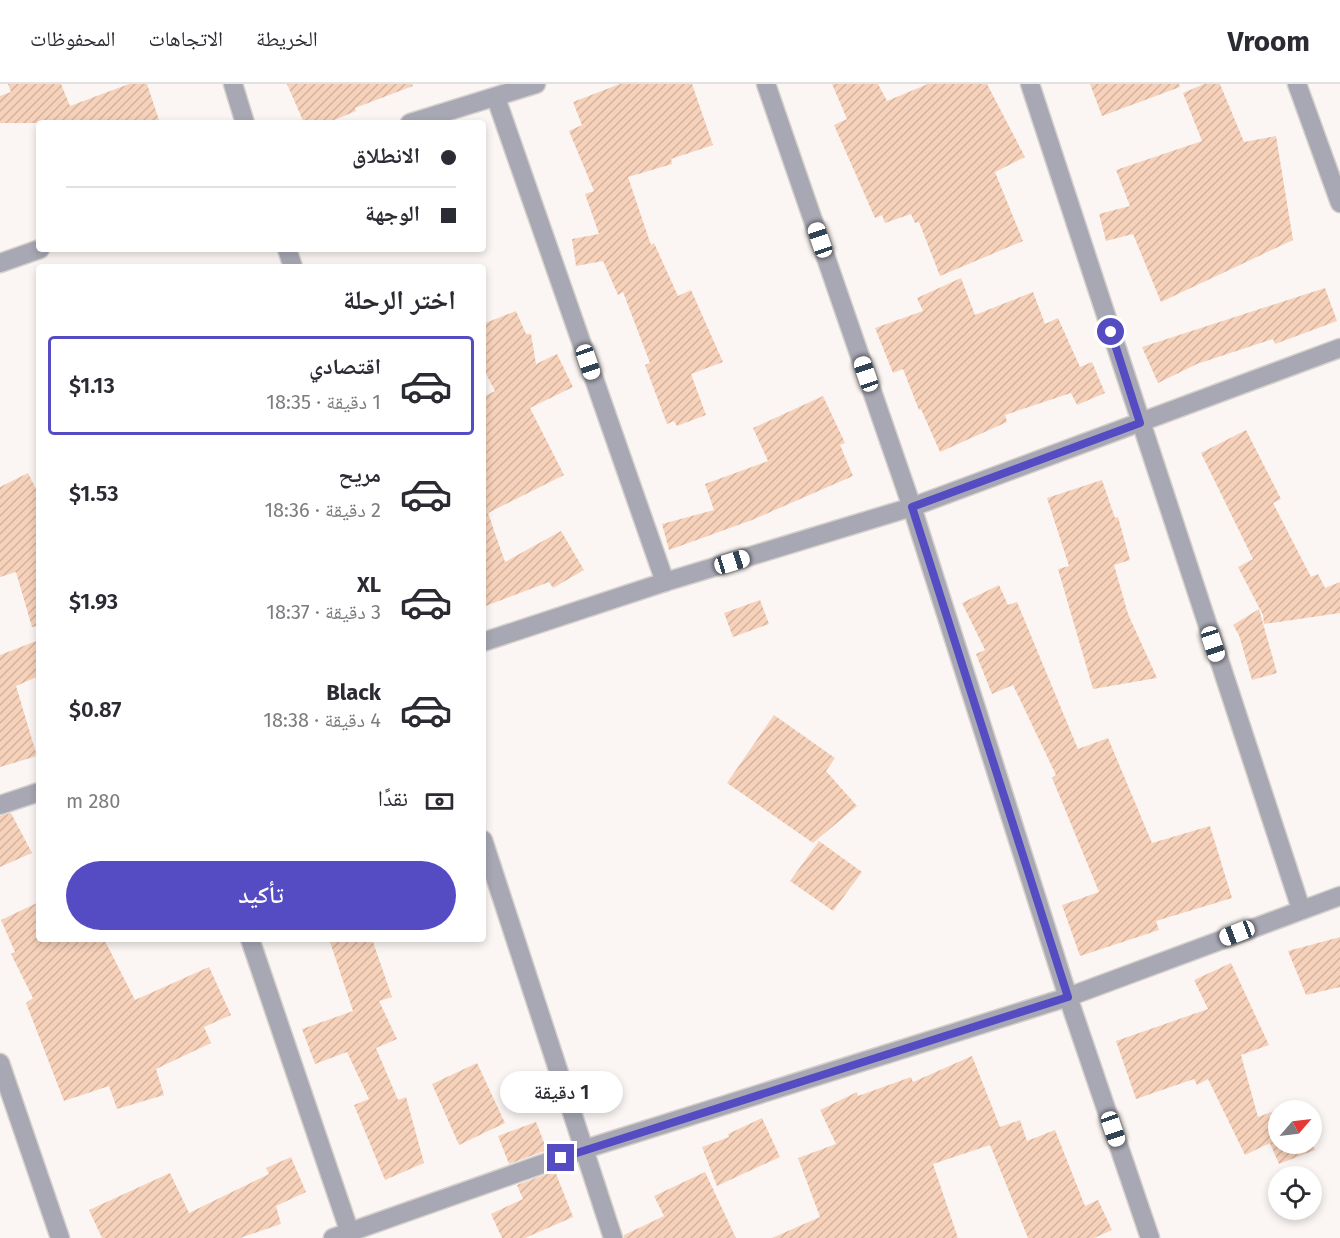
<!DOCTYPE html>
<html lang="ar">
<meta charset="utf-8">
<style>
:root{--surface:#fff;--page:#f2f2f3;--text:#2b2b33;--muted:#7c7c81;--line:#e1e1e2;--accent:#554cc4}
body{margin:0;font-family:"Fira Sans","Noto Naskh Arabic",sans-serif;background:var(--page);color:var(--text);direction:rtl;height:100vh;display:flex;flex-direction:column;font-size:22px;white-space:nowrap}
*{box-sizing:border-box;margin:0}
p{font-size:20px;color:var(--muted)}
.icon{flex:none;width:33px;height:33px;fill:none;stroke:currentColor;stroke-width:2;stroke-linecap:round;stroke-linejoin:round}
.map{position:relative;flex:1;overflow:hidden;direction:ltr}
.drawer{position:absolute;left:36px;top:180px;width:450px;height:678px;display:flex;flex-direction:column;background:var(--surface);border-radius:6px;box-shadow:0 3px 9px #0003;direction:rtl}
.drawer>*{flex:none}
.guide{position:absolute;left:36px;top:36px;width:450px;height:132px;border-radius:6px;box-shadow:0 3px 9px #0003;direction:rtl;display:grid;align-content:center;height:132px;padding:0 30px;background:var(--surface)}
.needle{width:39px;rotate:62deg}
.fabs{position:absolute;left:1268px;top:1016px;display:grid;gap:12px}
.fabs a{display:grid;place-items:center;width:54px;height:54px;border-radius:50%;background:var(--surface);box-shadow:0 3px 9px #0003;font-size:30px}
.end{position:absolute;width:27px;height:27px;margin:-14px;border:8px solid #554cc4;background:#fff;box-shadow:0 0 0 3px #fff}
.from{border-radius:50%}
.bubble{position:absolute;height:42px;border-radius:21px;background:var(--surface);box-shadow:0 3px 9px #0003;font-size:20px;font-weight:600;line-height:42px;text-align:center;direction:rtl}
.car{position:absolute;width:18px;height:36px;margin:-18px -9px;border-radius:8px;box-shadow:0 0 4px 2px #0007;background:linear-gradient(#fff 24%,#345 0 40%,#fff 0 76%,#345 0 86%,#fff 0)}
.guide b{display:flex;align-items:center;gap:21px;height:57px;font-size:22px}
.guide b+b{border-top:2px solid var(--line)}
.guide i{width:15px;height:15px;background:var(--text)}
ul{padding:0;list-style:none}
li{display:flex;align-items:center;gap:18px;height:99px;margin:0 12px 9px;padding:0 18px;border:3px solid transparent;border-radius:6px}
li div{flex:1}
li b{display:block;font-size:22px}
li em{font-style:normal;font-weight:600}
li.selected{border-color:var(--accent)}
li>.icon{width:54px;height:54px;stroke-width:1.5}
h2{padding:0 30px;font-size:27px;line-height:72px}
.pay{display:flex;align-items:center;gap:15px;height:66px;padding:0 30px;font-size:22px}
.pay p{margin-inline-start:auto}
.button{display:flex;gap:12px;margin-top:auto;padding:12px 30px}
.button a{flex:1;height:69px;border-radius:36px;background:var(--accent);color:#fff;font-size:24px;font-weight:600;line-height:69px;text-align:center}
header{display:flex;align-items:center;gap:36px;box-sizing:border-box;height:84px;padding:0 30px;background:var(--surface);border-bottom:2px solid var(--line)}
header strong{font-size:28px}
nav{display:flex;gap:33px;margin-inline-start:auto;font-size:21px}
.map>svg:first-child{display:block}
.building{fill:url(#building-hatch)}
.lines{fill:none;stroke-linecap:round;stroke-linejoin:round}
.minor-casing{stroke:#d6d0cd;stroke-width:21}
.minor{stroke:#a7a8b3;stroke-width:18}
.route{stroke:#554cc4;stroke-width:8}
</style>
<header>
<strong>Vroom</strong>
<nav><a>الخريطة</a><a>الاتجاهات</a><a>المحفوظات</a></nav>
</header>
<div class="map">
<svg width="1340" height="1154" viewBox="0 0 1340 1154">
<defs>
<pattern id="building-hatch" width="6" height="6" patternUnits="userSpaceOnUse" patternTransform="scale(1.5)"><rect width="6" height="6" fill="#f7d2bb"/><path d="M-1 1l2-2M0 6l6-6M5 7l2-2" fill="none" stroke="#d3b39f"/></pattern>
</defs>
<rect width="100%" height="100%" fill="#fbf6f3"/>
<g class="building">
<polygon points="8,0 61,0 70,22 129,0 147,0 160,39 0,39 0,12 11,8"/>
<polygon points="287,0 412,0 413,2 355,24 356,27 327,39 304,39"/>
<polygon points="620,0 692,0 713,61 671,75 672,80 628,93 651,161 654,159 678,212 691,206 723,278 691,290 706,331 677,342 674,337 667,340 645,281 650,279 623,208 618,211 603,177 576,182 572,155 599,150 585,110 594,107 569,47 582,41 573,18"/>
<polygon points="832,0 878,0 887,17 928,0 987,0 1025,73 995,88 1023,157 940,192 919,138 915,139 911,130 885,139 882,131 875,134 834,41 847,35"/>
<polygon points="1090,0 1179,0 1180,3 1102,32"/>
<polygon points="1204,0 1220,0 1244,58 1276,52 1293,156 1161,218 1133,150 1106,157 1099,130 1130,122 1116,86 1202,57 1183,9"/>
<polygon points="961,194 975,231 1033,208 1045,240 1058,234 1080,283 1092,278 1105,309 1077,321 1071,309 1005,331 1007,338 940,368 921,325 919,326 903,285 893,289 875,244 923,227 917,214"/>
<polygon points="1325,204 1337,237 1275,260 1273,255 1197,280 1158,299 1142,263"/>
<polygon points="516,227 526,250 531,250 536,280 557,270 573,303 530,324 564,391 488,429 505,478 561,447 584,486 553,504 549,498 483,523 483,313 495,307 483,284 483,240"/>
<polygon points="823,312 845,359 840,361 853,392 752,436 669,466 662,440 714,426 705,400 768,377 753,344"/>
<polygon points="1246,346 1281,415 1273,419 1311,493 1318,490 1325,504 1340,498 1340,529 1264,540 1263,531 1238,483 1253,475 1201,369"/>
<polygon points="28,389 39,411 39,542 32,543 16,488 0,493 0,403"/>
<polygon points="1102,396 1115,434 1118,433 1130,476 1114,481 1128,530 1157,594 1093,605 1058,485 1069,482 1047,414"/>
<polygon points="999,501 1008,521 1017,518 1078,665 1108,654 1152,759 1210,742 1232,814 1156,837 1159,846 1080,872 1062,821 1099,808 1052,694 1056,691 1013,601 992,610 976,570 985,566 962,519"/>
<polygon points="760,516 769,540 733,553 724,529"/>
<polygon points="1259,525 1277,589 1252,596 1239,551 1233,541"/>
<polygon points="39,556 39,592 16,602 37,672 0,683 0,571"/>
<polygon points="774,631 835,674 826,687 857,722 813,759 727,699"/>
<polygon points="11,729 32,769 0,783 0,732"/>
<polygon points="819,757 862,788 833,827 790,797"/>
<polygon points="39,818 39,855 104,855 135,916 209,883 231,931 204,943 211,959 156,985 164,1011 117,1025 109,1002 64,1017 26,919 33,914 11,870 15,868 1,836"/>
<polygon points="1340,853 1340,903 1306,911 1288,867"/>
<polygon points="329,855 372,855 392,913 379,917 397,955 376,964 398,1016 406,1013 424,1079 385,1096 354,1021 369,1015 347,968 315,980 302,945 353,927"/>
<polygon points="1231,879 1269,961 1241,971 1258,1033 1295,1019 1298,1026 1278,1026 1278,1059 1311,1059 1311,1056 1315,1066 1279,1080 1270,1059 1245,1071 1208,995 1197,1001 1194,995 1136,1015 1116,957 1208,925 1194,896"/>
<polygon points="972,972 1000,1043 1020,1036 1027,1057 1055,1046 1085,1122 1098,1116 1112,1146 1094,1154 1028,1154 990,1061 933,1080 958,1154 772,1154 820,1133 798,1074 836,1060 820,1026 857,1008 858,1012 911,993 913,998"/>
<polygon points="477,979 505,1039 459,1061 432,1000"/>
<polygon points="762,1034 780,1073 717,1102 702,1063 729,1053 728,1050"/>
<polygon points="536,1038 547,1066 509,1080 498,1052"/>
<polygon points="291,1073 306,1108 276,1122 281,1140 240,1154 102,1154 89,1126 170,1089 189,1129 269,1090 266,1084"/>
<polygon points="555,1087 573,1133 525,1154 502,1154 491,1130 523,1115 517,1101"/>
<polygon points="705,1088 736,1154 624,1154 624,1151 664,1132 654,1112"/>
</g>
<g class="lines">
<g class="minor-casing">
<g id="minor">
<polyline points="233,0 245,39"/>
<polyline points="766,0 912,423 1068,913 1150,1154"/>
<polyline points="1030,0 1301,825"/>
<polyline points="1297,0 1340,119"/>
<polyline points="496,14 665,498"/>
<polyline points="410,39 536,0"/>
<polyline points="287,165 293,183"/>
<polyline points="0,179 40,165"/>
<polyline points="483,558 665,498 912,423 1340,264"/>
<polyline points="0,721 39,708"/>
<polyline points="483,756 613,1154"/>
<polyline points="250,855 350,1149"/>
<polyline points="0,979 60,1154"/>
<polyline points="333,1154 582,1066 1068,913 1340,812"/>
</g>
</g>
<use href="#minor" class="minor"/>
</g>
<g class="lines">
<polyline class="route" points="561,1074 1068,913 912,423 1140,339 1111,248"/>
</g>
</svg>
<div class="fabs">
<a><svg class="needle" viewBox="-14 -14 28 28"><path d="M0-13l5 13h-10z" fill="#e53935"/><path d="M0 13l5-13h-10z" fill="#7c7c81"/></svg></a>
<a><svg class="icon" aria-label="locate" viewBox="0 0 24 24"><circle cx="12" cy="12" r="6"/><path d="M12 2v4M12 18v4M2 12h4M18 12h4"/></svg></a>
</div>
<i class="end from" style="left:1111px;top:248px"></i>
<i class="end" style="left:561px;top:1074px"></i>
<div class="bubble" style="left:500px;top:987px;width:123px">1 دقيقة</div>
<i class="car" style="left:820px;top:156px;rotate:341deg"></i>
<i class="car" style="left:588px;top:278px;rotate:161deg"></i>
<i class="car" style="left:866px;top:290px;rotate:341deg"></i>
<i class="car" style="left:732px;top:478px;rotate:73deg"></i>
<i class="car" style="left:1213px;top:560px;rotate:162deg"></i>
<i class="car" style="left:1237px;top:849px;rotate:249deg"></i>
<i class="car" style="left:1113px;top:1045px;rotate:161deg"></i>
<div class="guide">
<b><i class="from"></i>الانطلاق</b>
<b><i></i>الوجهة</b>
</div>
<section class="drawer">
<h2>اختر الرحلة</h2>
<ul>
<li class="selected"><svg class="icon" aria-label="car" viewBox="0 0 24 24"><path d="M5 17H2v-5l4-1 3-4h7l3 4 3 1v5h-3M9 17h6M6 11h13"/><circle cx="7" cy="17" r="2"/><circle cx="17" cy="17" r="2"/></svg><div><b>اقتصادي</b><p>1 دقيقة · 18:35</p></div><em>$1.13</em></li>
<li><svg class="icon" aria-label="car" viewBox="0 0 24 24"><path d="M5 17H2v-5l4-1 3-4h7l3 4 3 1v5h-3M9 17h6M6 11h13"/><circle cx="7" cy="17" r="2"/><circle cx="17" cy="17" r="2"/></svg><div><b>مريح</b><p>2 دقيقة · 18:36</p></div><em>$1.53</em></li>
<li><svg class="icon" aria-label="car" viewBox="0 0 24 24"><path d="M5 17H2v-5l4-1 3-4h7l3 4 3 1v5h-3M9 17h6M6 11h13"/><circle cx="7" cy="17" r="2"/><circle cx="17" cy="17" r="2"/></svg><div><b>XL</b><p>3 دقيقة · 18:37</p></div><em>$1.93</em></li>
<li><svg class="icon" aria-label="car" viewBox="0 0 24 24"><path d="M5 17H2v-5l4-1 3-4h7l3 4 3 1v5h-3M9 17h6M6 11h13"/><circle cx="7" cy="17" r="2"/><circle cx="17" cy="17" r="2"/></svg><div><b>Black</b><p>4 دقيقة · 18:38</p></div><em>$0.87</em></li>
</ul>
<div class="pay"><svg class="icon" aria-label="cash" viewBox="0 0 24 24"><path d="M3 7h18v10H3z"/><circle cx="12" cy="12" r="2"/></svg>نقدًا<p>280 m</p></div>
<div class="button"><a>تأكيد</a></div>
</section>
</div>
